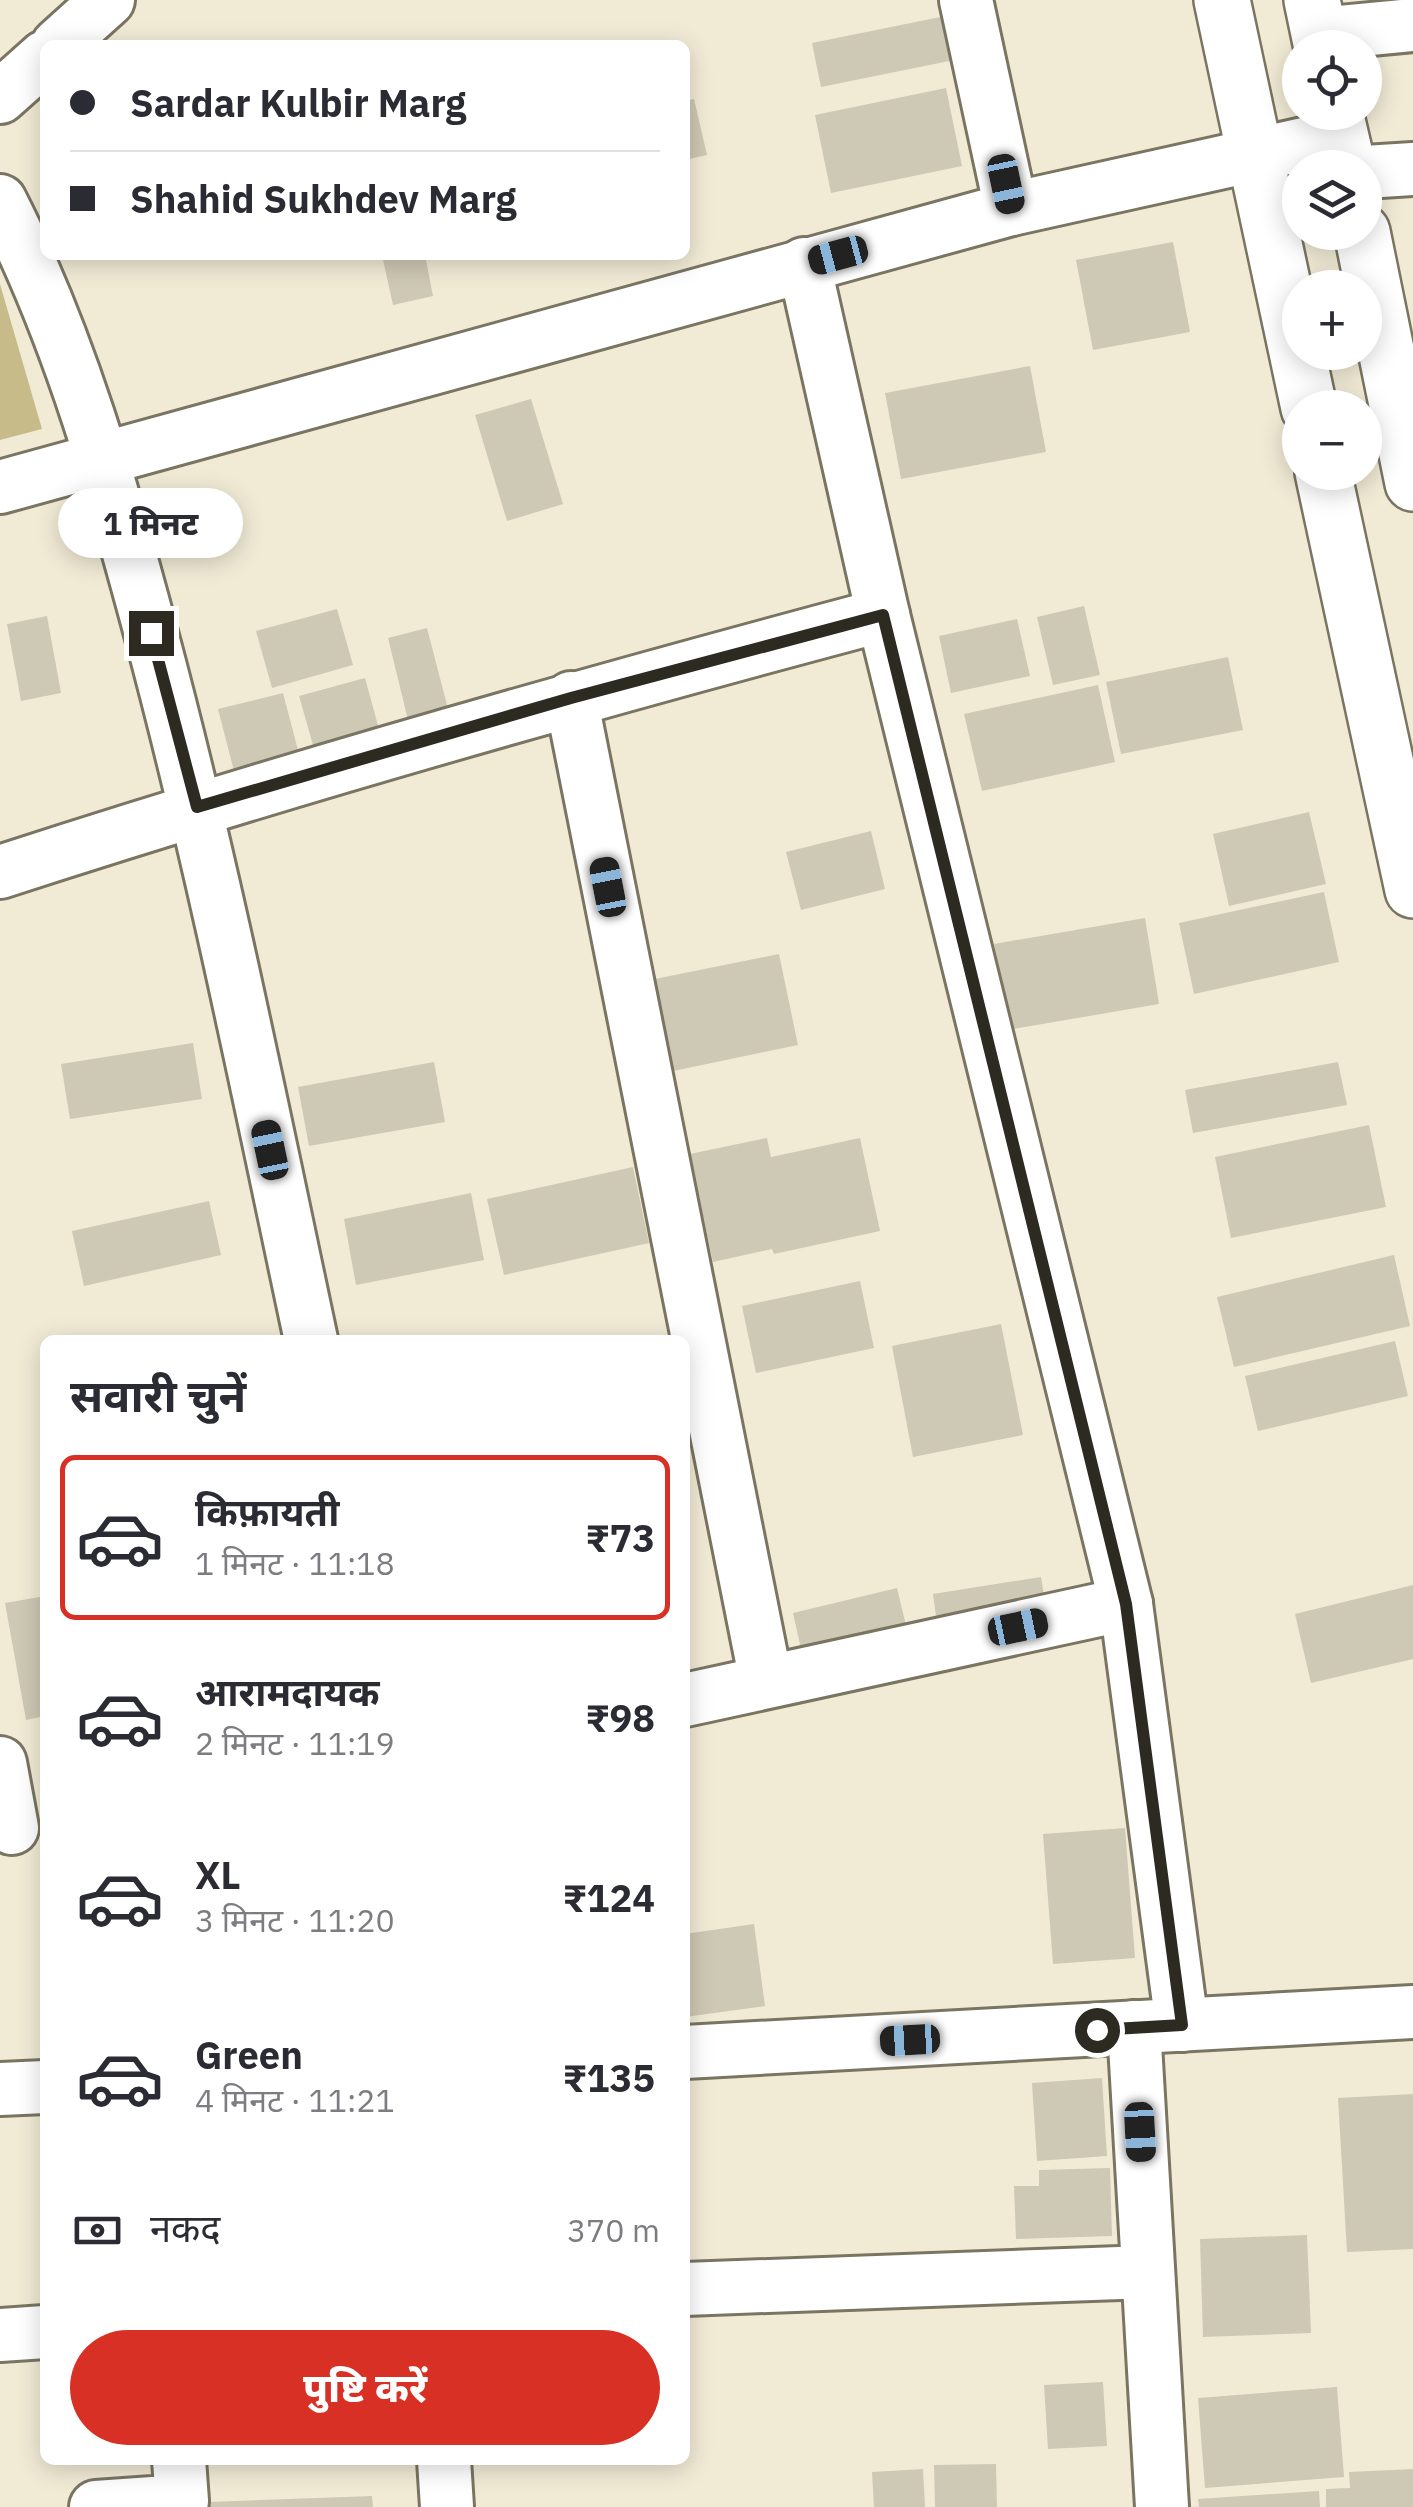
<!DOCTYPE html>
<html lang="hi">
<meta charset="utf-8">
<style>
:root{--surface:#fff;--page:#f2f2f3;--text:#2b2b33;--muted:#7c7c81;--line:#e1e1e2;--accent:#d93025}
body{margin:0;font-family:"IBM Plex Sans","Noto Sans Devanagari",sans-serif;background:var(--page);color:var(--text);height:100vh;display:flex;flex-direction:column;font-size:38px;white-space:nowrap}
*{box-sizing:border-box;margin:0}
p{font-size:32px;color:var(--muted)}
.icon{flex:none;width:55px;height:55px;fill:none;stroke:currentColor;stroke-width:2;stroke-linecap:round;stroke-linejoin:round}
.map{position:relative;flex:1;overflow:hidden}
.sheet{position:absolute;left:40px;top:1335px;width:650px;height:1130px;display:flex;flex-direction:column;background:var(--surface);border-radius:15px;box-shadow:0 5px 25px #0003}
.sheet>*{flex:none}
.guide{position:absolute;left:40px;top:40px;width:650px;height:220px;border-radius:15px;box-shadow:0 5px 25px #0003;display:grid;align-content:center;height:220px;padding:0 30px;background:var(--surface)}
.tools{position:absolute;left:1282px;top:30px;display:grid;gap:20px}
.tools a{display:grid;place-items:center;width:100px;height:100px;border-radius:50%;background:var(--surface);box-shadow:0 5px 25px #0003;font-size:50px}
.end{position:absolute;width:45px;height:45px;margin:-22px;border:12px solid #2d2a22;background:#fff;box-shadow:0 0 0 5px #fff}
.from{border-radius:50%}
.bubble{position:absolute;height:70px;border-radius:35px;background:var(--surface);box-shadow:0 5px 25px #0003;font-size:32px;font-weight:800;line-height:70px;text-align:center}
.car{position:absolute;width:30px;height:60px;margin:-30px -15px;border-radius:12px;box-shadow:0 0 8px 2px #0007;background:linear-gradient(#222 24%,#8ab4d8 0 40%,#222 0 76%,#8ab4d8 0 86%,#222 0)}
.guide b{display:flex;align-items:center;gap:35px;height:95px;font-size:38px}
.guide b+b{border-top:2px solid var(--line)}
.guide i{width:25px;height:25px;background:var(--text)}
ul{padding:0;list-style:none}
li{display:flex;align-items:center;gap:30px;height:165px;margin:0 20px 15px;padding:0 10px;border:5px solid transparent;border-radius:15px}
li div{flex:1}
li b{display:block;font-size:38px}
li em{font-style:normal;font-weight:800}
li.active{border-color:var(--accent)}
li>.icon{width:90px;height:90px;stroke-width:1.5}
h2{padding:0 30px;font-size:45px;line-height:120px}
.pay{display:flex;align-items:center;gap:25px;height:110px;padding:0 30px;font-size:38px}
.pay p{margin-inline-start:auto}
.primary-button{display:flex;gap:20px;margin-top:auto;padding:20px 30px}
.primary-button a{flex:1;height:115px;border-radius:60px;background:var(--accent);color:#fff;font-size:40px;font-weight:800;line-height:115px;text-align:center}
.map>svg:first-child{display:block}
.green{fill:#c8bb8a}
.building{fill:#cec9b4}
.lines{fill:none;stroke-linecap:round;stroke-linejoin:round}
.street-casing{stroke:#7a7562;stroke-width:58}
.secondary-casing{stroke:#7a7562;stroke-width:60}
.street{stroke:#fff;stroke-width:52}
.secondary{stroke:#fff;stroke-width:55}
.route{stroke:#2d2a22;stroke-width:12}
</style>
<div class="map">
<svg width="1413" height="2507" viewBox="0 0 1413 2507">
<rect width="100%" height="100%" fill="#f1ebd6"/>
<polygon class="green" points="0,284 42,429 0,440"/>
<g class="building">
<polygon points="955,14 964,58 821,87 812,43"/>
<polygon points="946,88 962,166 831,193 815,115"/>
<polygon points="694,99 707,155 685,160 685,101"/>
<polygon points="1173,242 1190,332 1093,350 1076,260"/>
<polygon points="382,255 425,255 433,296 393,305"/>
<polygon points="1030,366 1046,452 901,479 885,393"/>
<polygon points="531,399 563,504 507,521 475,415"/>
<polygon points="1084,606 1100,675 1053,685 1037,617"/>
<polygon points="337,609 353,665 272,688 256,631"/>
<polygon points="47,616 61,693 21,701 7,624"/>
<polygon points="1017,619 1030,676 951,693 939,636"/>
<polygon points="427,628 448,709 408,720 388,638"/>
<polygon points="1228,657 1243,730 1121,754 1106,682"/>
<polygon points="365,678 382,740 317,759 299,696"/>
<polygon points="1098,685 1115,762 982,791 964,714"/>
<polygon points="283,693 299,754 234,771 218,709"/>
<polygon points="1309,812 1326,884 1229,906 1213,834"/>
<polygon points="871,831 885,889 801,910 786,852"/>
<polygon points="1324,892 1339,962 1194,994 1179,923"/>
<polygon points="1145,918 1159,1004 1008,1030 994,944"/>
<polygon points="779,954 798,1045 659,1074 640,982"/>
<polygon points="193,1043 202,1099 70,1119 61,1064"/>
<polygon points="434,1062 445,1122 309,1146 298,1087"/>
<polygon points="1338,1062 1347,1105 1193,1133 1185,1090"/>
<polygon points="1369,1125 1386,1207 1231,1238 1215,1157"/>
<polygon points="767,1138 771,1157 860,1138 880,1231 774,1254 772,1249 713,1262 690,1154"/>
<polygon points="633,1167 649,1243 504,1275 487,1199"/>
<polygon points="471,1193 484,1260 356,1285 344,1219"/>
<polygon points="209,1201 221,1255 84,1286 72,1231"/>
<polygon points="1394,1255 1410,1326 1234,1367 1217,1297"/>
<polygon points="860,1281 874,1348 756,1373 742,1306"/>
<polygon points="1001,1324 1023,1435 913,1457 892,1346"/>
<polygon points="1395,1341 1408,1396 1258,1431 1245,1376"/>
<polygon points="1041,1577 1048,1621 939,1638 933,1594"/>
<polygon points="1413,1585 1413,1659 1311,1683 1295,1614"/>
<polygon points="897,1588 911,1646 806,1671 793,1613"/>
<polygon points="45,1596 45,1716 26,1720 5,1603"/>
<polygon points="1125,1828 1135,1958 1053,1964 1043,1834"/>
<polygon points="754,1924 765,2006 685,2017 685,1934"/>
<polygon points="1102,2078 1107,2156 1037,2161 1032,2083"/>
<polygon points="1413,2094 1413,2249 1347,2252 1338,2098"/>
<polygon points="1110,2168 1112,2236 1016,2239 1014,2186 1039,2186 1039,2170"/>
<polygon points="1307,2235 1311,2333 1203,2337 1200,2239"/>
<polygon points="1103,2382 1107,2446 1048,2449 1044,2385"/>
<polygon points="1337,2387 1344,2477 1205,2488 1198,2398"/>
<polygon points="996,2464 997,2507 935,2507 934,2465"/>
<polygon points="923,2469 925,2507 874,2507 872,2472"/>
<polygon points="1413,2469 1413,2507 1326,2507 1326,2489 1350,2488 1349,2472"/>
<polygon points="1319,2491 1320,2507 1199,2507 1198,2499"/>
<polygon points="372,2496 373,2507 208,2507 208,2502"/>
</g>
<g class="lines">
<g class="street-casing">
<g id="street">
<polyline points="966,0 1011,209"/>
<polyline points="1319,34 1413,25"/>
<polyline points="58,45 108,0"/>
<polyline points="0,97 45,57"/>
<polyline points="1365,172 1413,169"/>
<path d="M0 201C71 339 112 488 152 637 214 869 261 1105 311 1340"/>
<polyline points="804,264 883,615 1126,1604 1182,2025"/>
<polyline points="0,487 1011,209 1340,136"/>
<polyline points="571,698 766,1681"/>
<path d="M0 872C292 777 586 694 883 615"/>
<polyline points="685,1700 1126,1604"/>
<polyline points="0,1763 12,1828"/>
<polyline points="1134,2027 1162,2507"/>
<polyline points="685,2052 1413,2012"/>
<polyline points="0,2089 45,2087"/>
<polyline points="685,2289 1148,2272"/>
<polyline points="0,2335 45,2332"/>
<polyline points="444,2460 447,2507"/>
<polyline points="96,2507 182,2501 179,2460"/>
</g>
</g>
<g class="secondary-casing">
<g id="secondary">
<polyline points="1222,0 1309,408"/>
<polyline points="1312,0 1322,48"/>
<polyline points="1335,112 1348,168"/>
<polyline points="1362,232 1413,483"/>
<polyline points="1323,472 1413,890"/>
</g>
</g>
<use href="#street" class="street"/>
<use href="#secondary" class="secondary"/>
</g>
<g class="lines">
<polyline class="route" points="151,633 197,807 571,698 883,615 1126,1604 1182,2025 1097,2030"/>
</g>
</svg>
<div class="tools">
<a><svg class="icon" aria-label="locate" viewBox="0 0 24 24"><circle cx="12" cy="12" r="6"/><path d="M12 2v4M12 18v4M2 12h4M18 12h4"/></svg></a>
<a><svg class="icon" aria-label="layers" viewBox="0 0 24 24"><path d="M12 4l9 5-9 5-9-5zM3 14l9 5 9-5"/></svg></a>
<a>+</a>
<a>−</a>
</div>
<i class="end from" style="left:1097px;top:2030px"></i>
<i class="end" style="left:151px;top:633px"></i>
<div class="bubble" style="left:58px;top:488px;width:185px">1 मिनट</div>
<i class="car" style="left:1006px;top:184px;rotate:168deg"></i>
<i class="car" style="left:838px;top:255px;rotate:255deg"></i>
<i class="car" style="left:608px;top:887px;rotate:349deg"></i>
<i class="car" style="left:270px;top:1150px;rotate:348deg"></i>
<i class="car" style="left:1018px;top:1627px;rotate:78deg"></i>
<i class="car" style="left:910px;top:2040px;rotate:267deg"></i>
<i class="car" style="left:1140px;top:2132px;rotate:177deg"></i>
<div class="guide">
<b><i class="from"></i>Sardar Kulbir Marg</b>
<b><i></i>Shahid Sukhdev Marg</b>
</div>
<section class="sheet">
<h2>सवारी चुनें</h2>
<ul>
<li class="active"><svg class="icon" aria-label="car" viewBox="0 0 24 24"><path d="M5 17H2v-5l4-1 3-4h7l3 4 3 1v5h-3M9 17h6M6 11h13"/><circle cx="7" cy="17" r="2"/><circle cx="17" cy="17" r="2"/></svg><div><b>किफ़ायती</b><p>1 मिनट · 11:18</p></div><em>₹73</em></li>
<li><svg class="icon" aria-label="car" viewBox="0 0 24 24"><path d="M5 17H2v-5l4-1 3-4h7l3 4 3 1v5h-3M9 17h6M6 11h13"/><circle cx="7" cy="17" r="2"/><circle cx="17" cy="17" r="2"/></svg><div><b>आरामदायक</b><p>2 मिनट · 11:19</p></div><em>₹98</em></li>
<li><svg class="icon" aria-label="car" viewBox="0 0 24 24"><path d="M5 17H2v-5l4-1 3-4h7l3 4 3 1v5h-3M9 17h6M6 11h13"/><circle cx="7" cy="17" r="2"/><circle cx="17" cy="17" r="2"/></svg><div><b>XL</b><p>3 मिनट · 11:20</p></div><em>₹124</em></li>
<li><svg class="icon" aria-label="car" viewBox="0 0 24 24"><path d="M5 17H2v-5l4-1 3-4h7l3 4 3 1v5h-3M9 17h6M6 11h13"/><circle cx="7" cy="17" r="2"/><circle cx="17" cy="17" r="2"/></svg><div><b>Green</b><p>4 मिनट · 11:21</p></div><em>₹135</em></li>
</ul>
<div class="pay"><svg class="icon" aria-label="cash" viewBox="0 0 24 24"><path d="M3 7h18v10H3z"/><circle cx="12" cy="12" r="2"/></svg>नकद<p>370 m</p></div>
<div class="primary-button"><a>पुष्टि करें</a></div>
</section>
</div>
